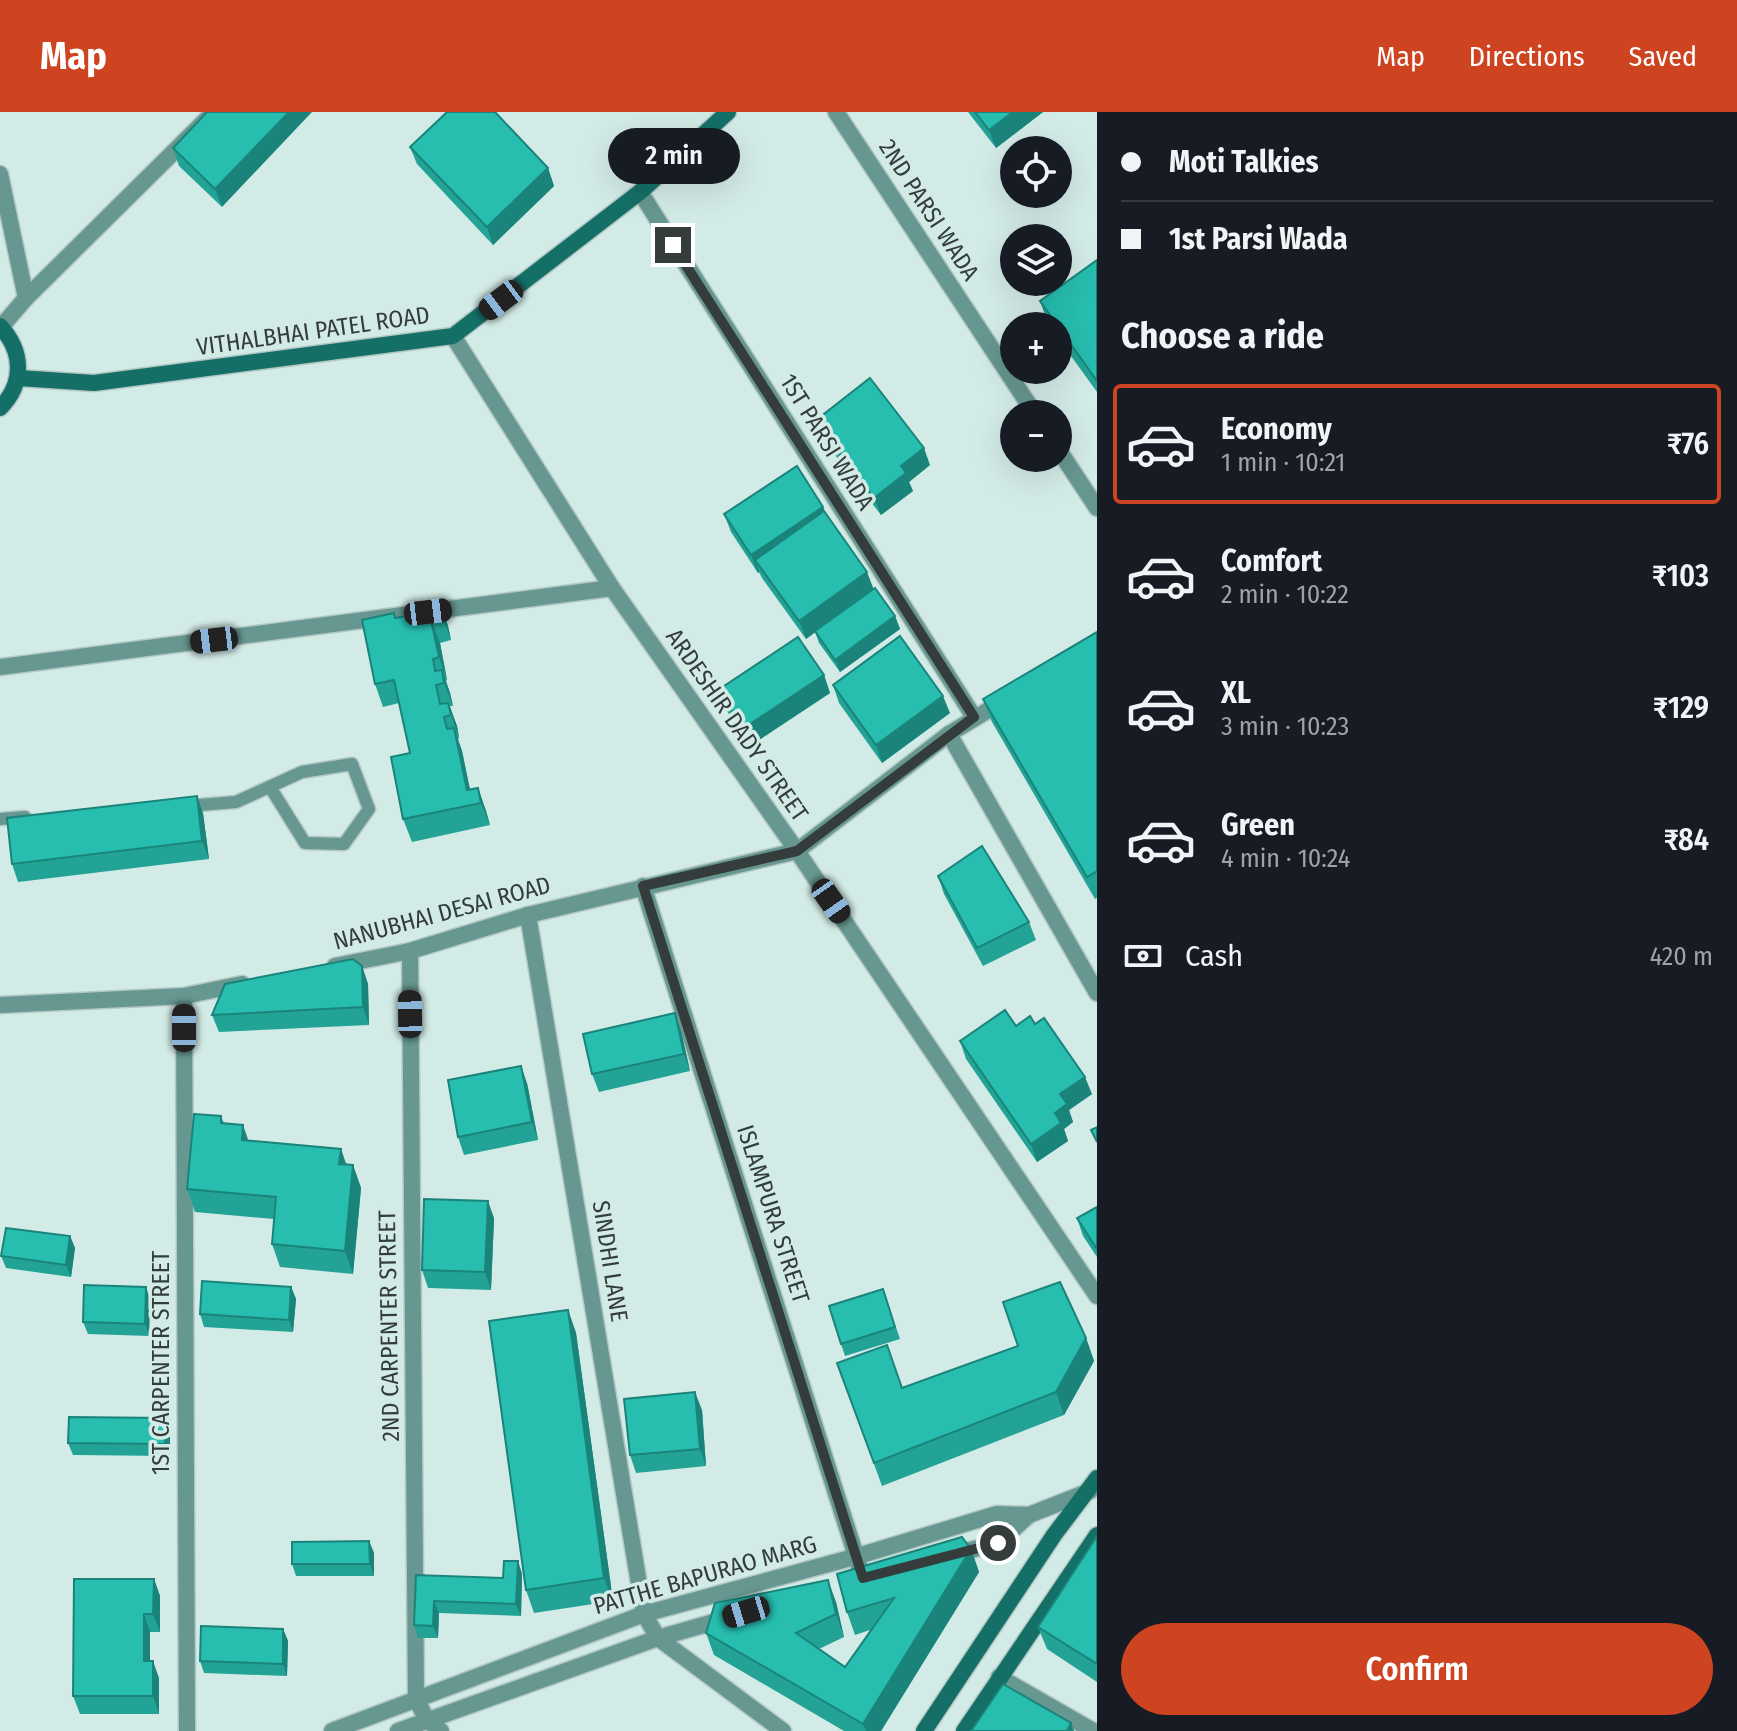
<!DOCTYPE html>
<meta charset="utf-8">
<style>
:root{--surface:#171b24;--page:#20242c;--text:#f1f3f6;--muted:#9ea1a6;--line:#363941;--accent:#ce4421}
body{margin:0;font-family:"Fira Sans Condensed",sans-serif;background:var(--page);color:var(--text);height:100vh;display:flex;flex-direction:column;font-size:30px;white-space:nowrap}
*{box-sizing:border-box;margin:0}
p{font-size:26px;color:var(--muted)}
.icon{flex:none;width:44px;height:44px;fill:none;stroke:currentColor;stroke-width:2;stroke-linecap:round;stroke-linejoin:round}
.map{position:relative;flex:1;overflow:hidden}
.sheet{display:flex;flex-direction:column;background:var(--surface);width:640px}
.sheet>*{flex:none}
.guide{display:grid;align-content:center;height:176px;padding:0 24px;background:var(--surface)}
.buttons{position:absolute;left:1000px;top:24px;display:grid;gap:16px}
.buttons a{display:grid;place-items:center;width:72px;height:72px;border-radius:50%;background:var(--surface);box-shadow:0 8px 32px #0002;font-size:40px}
.end{position:absolute;width:36px;height:36px;margin:-18px;border:10px solid #343d3c;background:#fff;box-shadow:0 0 0 4px #fff}
.from{border-radius:50%}
.bubble{position:absolute;height:56px;border-radius:28px;background:var(--surface);box-shadow:0 8px 32px #0002;font-size:26px;font-weight:600;line-height:56px;text-align:center}
.car{position:absolute;width:24px;height:48px;margin:-24px -12px;border-radius:10px;box-shadow:0 0 6px 2px #0007;background:linear-gradient(#222 24%,#8ab4d8 0 40%,#222 0 76%,#8ab4d8 0 86%,#222 0)}
.guide b{display:flex;align-items:center;gap:28px;height:76px;font-size:30px}
.guide b+b{border-top:2px solid var(--line)}
.guide i{width:20px;height:20px;background:var(--text)}
ul{padding:0;list-style:none}
li{display:flex;align-items:center;gap:24px;height:120px;margin:0 16px 12px;padding:0 8px;border:4px solid transparent;border-radius:8px}
li div{flex:1}
li b{display:block;font-size:30px}
li em{font-style:normal;font-weight:600}
li.active{border-color:var(--accent)}
li>.icon{width:72px;height:72px;stroke-width:1.5}
h2{padding:0 24px;font-size:36px;line-height:96px}
.pay{display:flex;align-items:center;gap:20px;height:88px;padding:0 24px;font-size:30px}
.pay p{margin-inline-start:auto}
.action{display:flex;gap:16px;margin-top:auto;padding:16px 24px}
.action a{flex:1;height:92px;border-radius:48px;background:var(--accent);color:#fff;font-size:32px;font-weight:600;line-height:92px;text-align:center}
header{display:flex;align-items:center;gap:48px;box-sizing:border-box;height:112px;padding:0 40px;background:var(--accent);color:#fff}
header strong{font-size:38px}
nav{display:flex;gap:44px;margin-inline-start:auto;font-size:28px}
main{display:flex;flex:1;min-height:0}
.map>svg:first-child{display:block}
.lines{fill:none;stroke-linecap:round;stroke-linejoin:round}
.service-casing{stroke:#b3c8c5;stroke-width:15}
.minor-casing{stroke:#b3c8c5;stroke-width:19}
.tertiary-casing{stroke:#b3c8c5;stroke-width:19}
.secondary-casing{stroke:#b3c8c5;stroke-width:19}
.service{stroke:#669790;stroke-width:12}
.minor{stroke:#669790;stroke-width:16}
.tertiary{stroke:#669790;stroke-width:16}
.secondary{stroke:#147067;stroke-width:16}
.wall{fill:#22a396}
.shaded-wall{fill:#1b847a}
.building{fill:#27bdaf;stroke:#1b847a;stroke-width:2}
.route{stroke:#343d3c;stroke-width:10}
.labels{text-anchor:middle;dominant-baseline:central;stroke-width:7;stroke-linejoin:round;paint-order:stroke}
.street-label{font-size:24px;fill:#343d3c;stroke:#d3ebe7}
</style>
<header>
<strong>Map</strong>
<nav><a>Map</a><a>Directions</a><a>Saved</a></nav>
</header>
<main>
<div class="map">
<svg width="1097" height="1619" viewBox="0 0 1097 1619">
<rect width="100%" height="100%" fill="#d3ebe7"/>
<g class="lines">
<g class="service-casing">
<g id="service">
<polyline points="187,694 236,690 302,660 352,652 369,697 344,732 305,731 270,675"/>
<polyline points="0,707 25,705"/>
</g>
</g>
<g class="minor-casing">
<g id="minor">
<polyline points="836,0 1035,302"/>
<polyline points="0,62 26,186"/>
<polyline points="640,80 974,605"/>
<polyline points="1,215 26,186 214,0"/>
<polyline points="453,224 612,476 797,739 1097,1184"/>
<polyline points="1058,337 1097,396"/>
<polyline points="0,555 612,476"/>
<polyline points="949,622 1097,881"/>
<polyline points="643,774 863,1466"/>
<polyline points="528,803 644,1502 658,1526 783,1619"/>
<polyline points="410,839 416,1587 427,1608 441,1619"/>
<polyline points="335,854 410,839 528,803 797,739 949,622 1005,588"/>
<polyline points="184,884 187,1619"/>
<polyline points="0,893 184,884 242,872"/>
<polyline points="999,1565 1093,1619"/>
</g>
</g>
<g class="tertiary-casing">
<g id="tertiary">
<polyline points="951,1443 998,1431 1029,1403"/>
<polyline points="332,1619 644,1502 858,1444 997,1402 1029,1403 1090,1379"/>
<polyline points="398,1619 658,1526 728,1506"/>
</g>
</g>
<g class="secondary-casing">
<g id="secondary">
<path d="M0 214C23 239 25 271 0 296"/>
<polyline points="18,266 94,271 453,224 640,80 728,0"/>
<polyline points="924,1619 1054,1423 1097,1366"/>
<polyline points="964,1619 1097,1423"/>
</g>
</g>
<use href="#service" class="service"/>
<use href="#minor" class="minor"/>
<use href="#tertiary" class="tertiary"/>
<use href="#secondary" class="secondary"/>
</g>
<g class="wall">
<polygon points="207,0 222,95 179,54 173,36"/>
<polygon points="968,0 1043,0 996,36"/>
<polygon points="410,35 548,56 554,74 493,133 417,52"/>
<polygon points="1097,148 1097,280 1058,226 1058,214 1050,214 1048,212 1040,189"/>
<polygon points="815,309 930,353 909,370 913,379 881,403 822,326"/>
<polygon points="823,395 826,403 873,477 895,504 900,517 840,560 819,531 815,520 806,527 762,466 759,460 758,461 731,420 724,402"/>
<polygon points="440,491 448,514 451,528 440,531 447,568 446,569 450,581 453,594 450,594 457,614 459,626 458,627 462,639 470,678 478,676 486,699 490,713 412,730 403,707 410,641 399,591 383,595 375,572 396,506 412,503"/>
<polygon points="1097,520 1097,786 1095,787 992,610 983,587"/>
<polygon points="824,563 830,581 750,634 725,596 718,578"/>
<polygon points="833,573 950,601 882,651 839,591"/>
<polygon points="203,701 209,747 18,770 12,752"/>
<polygon points="938,764 1029,810 1036,828 983,854 944,782"/>
<polygon points="362,854 368,872 369,913 219,920 212,903"/>
<polygon points="1035,912 1092,982 1069,998 1073,1010 1064,1017 1068,1029 1037,1050 966,947 960,929 1016,914"/>
<polygon points="681,919 690,959 599,980 592,962"/>
<polygon points="527,971 538,1028 464,1043 458,1025"/>
<polygon points="221,1004 224,1011 249,1029 353,1053 361,1076 353,1162 280,1155 272,1132 274,1107 195,1100 187,1077"/>
<polygon points="1097,1095 1097,1145 1083,1124 1077,1106"/>
<polygon points="494,1106 491,1178 428,1176 422,1158"/>
<polygon points="70,1124 75,1136 71,1165 6,1156 1,1144"/>
<polygon points="291,1175 296,1187 293,1220 204,1215 200,1202"/>
<polygon points="883,1177 900,1227 845,1244 841,1232"/>
<polygon points="150,1187 149,1224 88,1222 83,1210"/>
<polygon points="568,1198 576,1221 613,1489 534,1501 526,1478"/>
<polygon points="1086,1226 1094,1249 1064,1303 882,1374 837,1251 902,1276"/>
<polygon points="702,1298 706,1354 636,1361 630,1343"/>
<polygon points="166,1306 170,1319 170,1344 73,1343 68,1331"/>
<polygon points="1097,1424 1097,1570 1047,1537 1038,1515"/>
<polygon points="369,1429 374,1441 374,1464 296,1464 292,1452"/>
<polygon points="971,1437 979,1460 881,1619 844,1619 714,1543 706,1521 836,1490 844,1525 819,1537 845,1555 870,1518 855,1523 847,1500"/>
<polygon points="518,1449 522,1462 521,1504 439,1501 438,1526 418,1526 414,1513 416,1463 503,1466"/>
<polygon points="154,1467 160,1484 160,1520 150,1520 150,1549 159,1566 159,1602 80,1602 73,1584"/>
<polygon points="283,1517 288,1529 287,1564 204,1561 200,1549"/>
</g>
<g class="shaded-wall">
<polygon points="289,0 312,0 222,95 215,77"/>
<polygon points="1013,0 1043,0 996,36 989,18"/>
<polygon points="548,56 554,74 493,133 487,115"/>
<polygon points="924,336 930,353 909,370 913,379 881,403 874,386 901,354"/>
<polygon points="823,395 830,413 755,448 759,460 758,461 751,443"/>
<polygon points="867,460 874,478 806,527 799,509"/>
<polygon points="440,491 448,514 451,528 443,506"/>
<polygon points="895,504 900,517 840,560 835,548"/>
<polygon points="431,508 440,531 447,568 439,545"/>
<polygon points="442,558 450,581 453,594 444,571"/>
<polygon points="824,563 830,581 750,634 744,616"/>
<polygon points="943,584 950,601 882,651 876,633"/>
<polygon points="448,591 457,614 459,626 451,603"/>
<polygon points="454,616 462,639 473,692 467,678"/>
<polygon points="478,676 486,699 490,713 481,691"/>
<polygon points="197,684 203,701 209,747 202,729"/>
<polygon points="362,854 368,872 369,913 363,895"/>
<polygon points="675,901 681,919 690,959 684,942"/>
<polygon points="521,954 527,971 538,1028 532,1010"/>
<polygon points="1085,965 1092,982 1069,998 1073,1010 1064,1017 1068,1029 1037,1050 1031,1032 1055,1001 1060,982"/>
<polygon points="243,1013 251,1036 242,1028"/>
<polygon points="341,1037 349,1060 339,1052"/>
<polygon points="353,1053 361,1076 353,1162 345,1139"/>
<polygon points="488,1089 494,1106 491,1178 485,1160"/>
<polygon points="70,1124 75,1136 71,1165 66,1153"/>
<polygon points="146,1175 150,1187 149,1224 145,1212"/>
<polygon points="291,1175 296,1187 293,1220 289,1208"/>
<polygon points="568,1198 576,1221 613,1489 604,1466"/>
<polygon points="1086,1226 1094,1249 1064,1303 1056,1280"/>
<polygon points="695,1280 702,1298 706,1354 700,1337"/>
<polygon points="166,1306 170,1319 170,1344 165,1332"/>
<polygon points="369,1429 374,1441 374,1464 370,1452"/>
<polygon points="971,1437 979,1460 881,1619 866,1619 863,1612"/>
<polygon points="518,1449 522,1462 521,1504 516,1492"/>
<polygon points="154,1467 160,1484 160,1520 153,1502"/>
<polygon points="828,1468 836,1490 844,1525 836,1502"/>
<polygon points="434,1489 439,1501 438,1526 433,1514"/>
<polygon points="144,1502 150,1520 150,1566 144,1549"/>
<polygon points="283,1517 288,1529 287,1564 283,1552"/>
<polygon points="153,1549 159,1566 159,1602 153,1584"/>
<polygon points="1071,1611 1074,1619 1067,1619"/>
</g>
<g class="building">
<polygon points="207,0 289,0 215,77 173,36"/>
<polygon points="447,0 495,0 548,56 487,115 410,35"/>
<polygon points="975,0 1013,0 989,18"/>
<polygon points="1097,148 1097,269 1040,189"/>
<polygon points="870,266 924,336 901,354 906,361 874,386 815,309"/>
<polygon points="797,354 823,395 751,443 724,402"/>
<polygon points="824,399 867,460 799,509 755,448"/>
<polygon points="875,476 895,504 835,548 815,519"/>
<polygon points="440,491 443,506 431,508 439,545 433,547 435,559 442,558 444,571 436,573 440,592 448,591 451,603 444,605 447,617 454,616 467,678 478,676 481,691 403,707 391,645 410,641 394,568 375,572 362,508 394,501 395,506 412,503 411,497"/>
<polygon points="1097,520 1097,759 1087,765 983,587"/>
<polygon points="900,524 943,584 876,633 833,573"/>
<polygon points="798,525 824,563 744,616 718,578"/>
<polygon points="197,684 202,729 12,752 7,706"/>
<polygon points="982,734 1029,810 977,836 938,764"/>
<polygon points="353,847 362,854 363,895 212,903 225,872"/>
<polygon points="1005,898 1016,914 1030,904 1035,912 1044,906 1085,965 1060,982 1067,992 1055,1001 1061,1011 1031,1032 960,929"/>
<polygon points="675,901 684,942 592,962 583,922"/>
<polygon points="521,954 532,1010 458,1025 448,968"/>
<polygon points="194,1002 221,1004 221,1011 243,1013 242,1028 341,1037 339,1052 353,1053 345,1139 272,1132 276,1085 187,1077"/>
<polygon points="1097,1015 1097,1030 1091,1018"/>
<polygon points="424,1087 488,1089 485,1160 422,1158"/>
<polygon points="1097,1095 1097,1137 1077,1106"/>
<polygon points="6,1116 70,1124 66,1153 1,1144"/>
<polygon points="202,1169 291,1175 289,1208 200,1202"/>
<polygon points="1060,1170 1086,1226 1056,1280 874,1351 837,1251 887,1233 902,1276 1018,1234 1003,1190"/>
<polygon points="84,1173 146,1175 145,1212 83,1210"/>
<polygon points="883,1177 895,1215 841,1232 829,1194"/>
<polygon points="568,1198 604,1466 526,1478 489,1209"/>
<polygon points="695,1280 700,1337 630,1343 624,1287"/>
<polygon points="69,1305 166,1306 165,1332 68,1331"/>
<polygon points="1097,1424 1097,1552 1038,1515"/>
<polygon points="962,1425 971,1437 863,1612 706,1521 715,1491 828,1468 836,1502 796,1521 845,1555 894,1486 847,1500 837,1462"/>
<polygon points="369,1429 370,1452 292,1452 292,1430"/>
<polygon points="504,1449 518,1449 516,1492 434,1489 433,1514 414,1513 416,1463 503,1466"/>
<polygon points="74,1467 154,1467 153,1502 144,1502 144,1549 153,1549 153,1584 73,1584"/>
<polygon points="201,1514 283,1517 283,1552 200,1549"/>
<polygon points="1003,1572 1071,1611 1067,1619 971,1619"/>
</g>
<g class="lines">
<polyline class="route" points="673,133 974,605 797,739 643,774 863,1466 998,1431"/>
</g>
<g class="labels">
<g class="street-label">
<text transform="translate(929 98) rotate(57)">2ND PARSI WADA</text>
<text transform="translate(313 219) rotate(-8)">VITHALBHAI PATEL ROAD</text>
<text transform="translate(827 330) rotate(58)">1ST PARSI WADA</text>
<text transform="translate(737 613) rotate(55)">ARDESHIR DADY STREET</text>
<text transform="translate(442 801) rotate(-15)">NANUBHAI DESAI ROAD</text>
<text transform="translate(773 1102) rotate(72)">ISLAMPURA STREET</text>
<text transform="translate(610 1149) rotate(81)">SINDHI LANE</text>
<text transform="translate(389 1214) rotate(-91)">2ND CARPENTER STREET</text>
<text transform="translate(161 1251) rotate(-90)">1ST CARPENTER STREET</text>
<text transform="translate(705 1463) rotate(-16)">PATTHE BAPURAO MARG</text>
</g>
</g>
</svg>
<div class="buttons">
<a><svg class="icon" aria-label="locate" viewBox="0 0 24 24"><circle cx="12" cy="12" r="6"/><path d="M12 2v4M12 18v4M2 12h4M18 12h4"/></svg></a>
<a><svg class="icon" aria-label="layers" viewBox="0 0 24 24"><path d="M12 4l9 5-9 5-9-5zM3 14l9 5 9-5"/></svg></a>
<a>+</a>
<a>−</a>
</div>
<i class="end from" style="left:998px;top:1431px"></i>
<i class="end" style="left:673px;top:133px"></i>
<div class="bubble" style="left:608px;top:16px;width:132px">2 min</div>
<i class="car" style="left:501px;top:188px;rotate:233deg"></i>
<i class="car" style="left:428px;top:500px;rotate:83deg"></i>
<i class="car" style="left:214px;top:528px;rotate:263deg"></i>
<i class="car" style="left:831px;top:789px;rotate:145deg"></i>
<i class="car" style="left:410px;top:902px;rotate:359deg"></i>
<i class="car" style="left:184px;top:916px;rotate:0deg"></i>
<i class="car" style="left:746px;top:1500px;rotate:253deg"></i>
</div>
<section class="sheet">
<div class="guide">
<b><i class="from"></i>Moti Talkies</b>
<b><i></i>1st Parsi Wada</b>
</div>
<h2>Choose a ride</h2>
<ul>
<li class="active"><svg class="icon" aria-label="car" viewBox="0 0 24 24"><path d="M5 17H2v-5l4-1 3-4h7l3 4 3 1v5h-3M9 17h6M6 11h13"/><circle cx="7" cy="17" r="2"/><circle cx="17" cy="17" r="2"/></svg><div><b>Economy</b><p>1 min · 10:21</p></div><em>₹76</em></li>
<li><svg class="icon" aria-label="car" viewBox="0 0 24 24"><path d="M5 17H2v-5l4-1 3-4h7l3 4 3 1v5h-3M9 17h6M6 11h13"/><circle cx="7" cy="17" r="2"/><circle cx="17" cy="17" r="2"/></svg><div><b>Comfort</b><p>2 min · 10:22</p></div><em>₹103</em></li>
<li><svg class="icon" aria-label="car" viewBox="0 0 24 24"><path d="M5 17H2v-5l4-1 3-4h7l3 4 3 1v5h-3M9 17h6M6 11h13"/><circle cx="7" cy="17" r="2"/><circle cx="17" cy="17" r="2"/></svg><div><b>XL</b><p>3 min · 10:23</p></div><em>₹129</em></li>
<li><svg class="icon" aria-label="car" viewBox="0 0 24 24"><path d="M5 17H2v-5l4-1 3-4h7l3 4 3 1v5h-3M9 17h6M6 11h13"/><circle cx="7" cy="17" r="2"/><circle cx="17" cy="17" r="2"/></svg><div><b>Green</b><p>4 min · 10:24</p></div><em>₹84</em></li>
</ul>
<div class="pay"><svg class="icon" aria-label="cash" viewBox="0 0 24 24"><path d="M3 7h18v10H3z"/><circle cx="12" cy="12" r="2"/></svg>Cash<p>420 m</p></div>
<div class="action"><a>Confirm</a></div>
</section>
</main>
